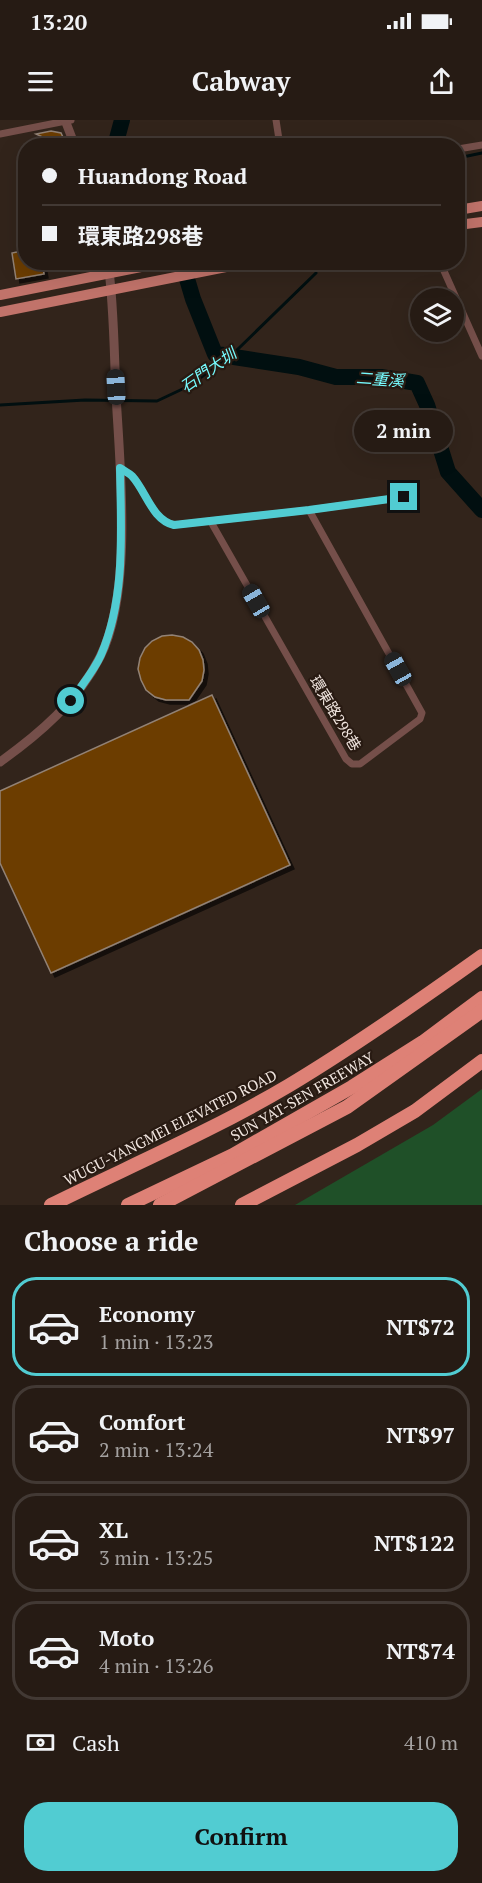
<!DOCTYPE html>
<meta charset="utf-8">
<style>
:root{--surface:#261b14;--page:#2e241d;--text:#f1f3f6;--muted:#a4a1a0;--line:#423934;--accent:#51ccd2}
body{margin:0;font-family:"PT Serif","Noto Sans TC",serif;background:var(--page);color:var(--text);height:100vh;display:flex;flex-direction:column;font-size:22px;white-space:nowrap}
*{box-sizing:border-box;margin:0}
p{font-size:20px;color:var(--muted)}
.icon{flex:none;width:33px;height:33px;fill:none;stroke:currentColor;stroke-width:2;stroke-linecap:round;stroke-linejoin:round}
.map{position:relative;height:1085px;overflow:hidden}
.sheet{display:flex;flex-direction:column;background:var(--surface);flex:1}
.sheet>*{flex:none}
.guide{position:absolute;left:18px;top:18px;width:447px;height:132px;border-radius:24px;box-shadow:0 6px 24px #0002,0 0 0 2px var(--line);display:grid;align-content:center;height:132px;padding:0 24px;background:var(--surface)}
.tools{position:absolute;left:410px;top:168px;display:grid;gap:12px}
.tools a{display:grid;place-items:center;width:54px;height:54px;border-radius:50%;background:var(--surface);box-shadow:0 6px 24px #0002,0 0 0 2px var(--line);font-size:30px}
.end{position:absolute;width:27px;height:27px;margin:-14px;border:8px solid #51ccd2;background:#111;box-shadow:0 0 0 3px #111}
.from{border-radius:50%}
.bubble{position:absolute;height:42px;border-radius:21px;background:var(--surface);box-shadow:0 6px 24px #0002,0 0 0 2px var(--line);font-size:20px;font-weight:800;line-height:42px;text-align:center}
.car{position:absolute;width:18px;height:36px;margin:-18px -9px;border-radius:8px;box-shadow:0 0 4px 2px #0007;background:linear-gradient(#222 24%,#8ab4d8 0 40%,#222 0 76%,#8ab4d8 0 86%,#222 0)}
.guide b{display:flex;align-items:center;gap:21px;height:57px;font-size:22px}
.guide b+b{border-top:2px solid var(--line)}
.guide i{width:15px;height:15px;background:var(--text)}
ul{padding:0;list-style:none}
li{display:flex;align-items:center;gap:18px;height:99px;margin:0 12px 9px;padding:0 12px;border:3px solid var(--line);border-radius:24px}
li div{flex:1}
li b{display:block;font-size:22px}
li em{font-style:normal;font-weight:800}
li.active{border-color:var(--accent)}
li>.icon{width:54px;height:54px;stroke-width:1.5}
h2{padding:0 24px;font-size:27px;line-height:72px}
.pay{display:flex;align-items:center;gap:15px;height:66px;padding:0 24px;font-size:22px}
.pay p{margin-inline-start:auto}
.primary-button{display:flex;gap:12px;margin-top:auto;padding:12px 24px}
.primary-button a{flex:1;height:69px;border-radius:24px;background:var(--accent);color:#111;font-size:24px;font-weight:800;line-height:69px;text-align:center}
.status{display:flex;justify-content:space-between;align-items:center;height:42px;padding:0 30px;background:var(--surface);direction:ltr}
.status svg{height:16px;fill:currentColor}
header{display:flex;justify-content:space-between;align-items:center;height:78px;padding:0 24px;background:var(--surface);font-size:27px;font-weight:800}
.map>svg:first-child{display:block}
.green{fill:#1f5028}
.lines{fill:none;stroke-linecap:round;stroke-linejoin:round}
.stream{stroke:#010f10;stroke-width:3}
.river{stroke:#010f10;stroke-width:16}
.building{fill:#6c3d00;stroke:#928275;stroke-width:1.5;filter:url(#shadow)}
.minor{stroke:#754f4a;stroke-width:7}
.tertiary{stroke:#754f4a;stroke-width:9}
.primary{stroke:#c1736a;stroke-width:10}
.motorway{stroke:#de8176;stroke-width:14}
.route{stroke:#51ccd2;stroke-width:8}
.labels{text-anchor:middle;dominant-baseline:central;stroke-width:4.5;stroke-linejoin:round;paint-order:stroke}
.street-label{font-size:15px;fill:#f1e6e0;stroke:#281a12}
.water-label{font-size:16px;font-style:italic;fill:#76fcff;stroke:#281a12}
</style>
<div class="status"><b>13:20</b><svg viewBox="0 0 49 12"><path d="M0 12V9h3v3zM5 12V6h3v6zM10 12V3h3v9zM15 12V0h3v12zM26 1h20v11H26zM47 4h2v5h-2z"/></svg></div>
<header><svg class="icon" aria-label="menu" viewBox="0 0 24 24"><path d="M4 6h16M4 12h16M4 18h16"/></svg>Cabway<svg class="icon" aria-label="share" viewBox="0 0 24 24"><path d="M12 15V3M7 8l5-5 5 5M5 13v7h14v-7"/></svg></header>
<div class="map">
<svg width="482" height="1085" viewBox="0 0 482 1085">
<defs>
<filter id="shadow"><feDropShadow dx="4" dy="4" stdDeviation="0" flood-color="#0009"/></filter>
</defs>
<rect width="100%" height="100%" fill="#32241b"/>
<polygon class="green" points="482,969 482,1085 295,1085 433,1005"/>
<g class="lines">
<g class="stream">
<polyline points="458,38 482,33"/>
<polyline points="0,285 85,280 157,281 191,265 237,230 316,153"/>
</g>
<g class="river">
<polyline points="115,26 122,0"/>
<polyline points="182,142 193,179 215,234 224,235"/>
<polyline points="234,237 299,247 336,257 381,257 417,263 427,285 448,352 482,390"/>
</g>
</g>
<g class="building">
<polygon points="51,11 61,13 67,26 62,26 36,14"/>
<polygon points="26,130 26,142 42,142 44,154 16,159 12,133"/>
<polygon points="172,515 183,517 192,522 199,530 203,540 204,550 202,561 189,580 166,580 155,577 146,570 141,560 138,549 140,538 145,528 152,521 162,516"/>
<polygon points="212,575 290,745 51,853 0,743 0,671"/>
</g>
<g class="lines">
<g class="minor">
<polyline points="276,0 280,26"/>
<polyline points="0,14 71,0"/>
<polyline points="458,29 482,25"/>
<polyline points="440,142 482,236"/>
<path d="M120 348C124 351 129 353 132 356 146 371 152 400 174 405L309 390 404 377"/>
<polyline points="211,402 346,639 352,644 360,644 420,599 422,593 309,390"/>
</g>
<g class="tertiary">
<polyline points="65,0 75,26"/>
<path d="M0 642C39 614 78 581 100 537 133 472 120 348 116 275 114 231 114 186 108 142"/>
</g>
<g class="primary">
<polyline points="458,90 482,86"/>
<polyline points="458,105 482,102"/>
<polyline points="0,175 166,142"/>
<polyline points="0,192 251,142"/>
</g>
<g class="motorway">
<path d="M51 1085C130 1046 212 1011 288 966 355 926 419 881 482 836"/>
<polyline points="128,1085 233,1035 352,967 423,922 482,878"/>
<polyline points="160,1085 347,987 482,891"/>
<polyline points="242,1085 357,1025 415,991 482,941"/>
</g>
</g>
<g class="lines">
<path class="route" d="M71 581C81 566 94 551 101 535 126 477 121 410 120 348 124 351 129 353 132 356 146 371 152 400 174 405L309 390 404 377"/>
</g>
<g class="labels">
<g class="street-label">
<text transform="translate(336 593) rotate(59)">環東路298巷</text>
<text transform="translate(302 976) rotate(-30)">SUN YAT-SEN FREEWAY</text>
<text transform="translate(170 1007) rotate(-27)">WUGU-YANGMEI ELEVATED ROAD</text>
</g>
<g class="water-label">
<text transform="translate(208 250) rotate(-35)">石門大圳</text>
<text transform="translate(380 259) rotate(4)">二重溪</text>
</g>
</g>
</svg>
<div class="tools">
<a><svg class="icon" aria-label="layers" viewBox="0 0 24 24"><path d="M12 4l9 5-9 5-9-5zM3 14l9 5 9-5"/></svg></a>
</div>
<i class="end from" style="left:71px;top:581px"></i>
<i class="end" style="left:404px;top:377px"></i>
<div class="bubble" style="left:354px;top:290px;width:99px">2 min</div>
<i class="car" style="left:116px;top:267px;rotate:357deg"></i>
<i class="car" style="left:256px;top:481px;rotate:330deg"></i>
<i class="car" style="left:398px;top:549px;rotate:331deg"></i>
<div class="guide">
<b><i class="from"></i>Huandong Road</b>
<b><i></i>環東路298巷</b>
</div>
</div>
<section class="sheet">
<h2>Choose a ride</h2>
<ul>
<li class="active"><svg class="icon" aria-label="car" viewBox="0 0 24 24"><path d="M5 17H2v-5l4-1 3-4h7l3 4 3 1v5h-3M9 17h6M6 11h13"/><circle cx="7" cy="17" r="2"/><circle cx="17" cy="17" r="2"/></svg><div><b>Economy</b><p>1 min · 13:23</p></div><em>NT$72</em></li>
<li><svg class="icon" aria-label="car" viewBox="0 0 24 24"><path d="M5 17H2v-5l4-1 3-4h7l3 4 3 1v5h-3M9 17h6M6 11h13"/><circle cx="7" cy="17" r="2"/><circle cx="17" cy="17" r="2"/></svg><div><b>Comfort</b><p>2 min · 13:24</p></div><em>NT$97</em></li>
<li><svg class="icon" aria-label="car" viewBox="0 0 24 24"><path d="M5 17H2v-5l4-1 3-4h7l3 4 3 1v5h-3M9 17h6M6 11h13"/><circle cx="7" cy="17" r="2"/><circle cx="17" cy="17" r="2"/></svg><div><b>XL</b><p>3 min · 13:25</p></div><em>NT$122</em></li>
<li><svg class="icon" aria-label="car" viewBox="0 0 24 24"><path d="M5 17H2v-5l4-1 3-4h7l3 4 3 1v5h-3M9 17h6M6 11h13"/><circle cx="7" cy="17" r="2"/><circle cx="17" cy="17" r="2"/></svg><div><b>Moto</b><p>4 min · 13:26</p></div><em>NT$74</em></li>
</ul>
<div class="pay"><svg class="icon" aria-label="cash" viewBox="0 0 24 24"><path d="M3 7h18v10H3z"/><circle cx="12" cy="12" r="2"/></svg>Cash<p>410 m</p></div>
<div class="primary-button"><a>Confirm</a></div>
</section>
